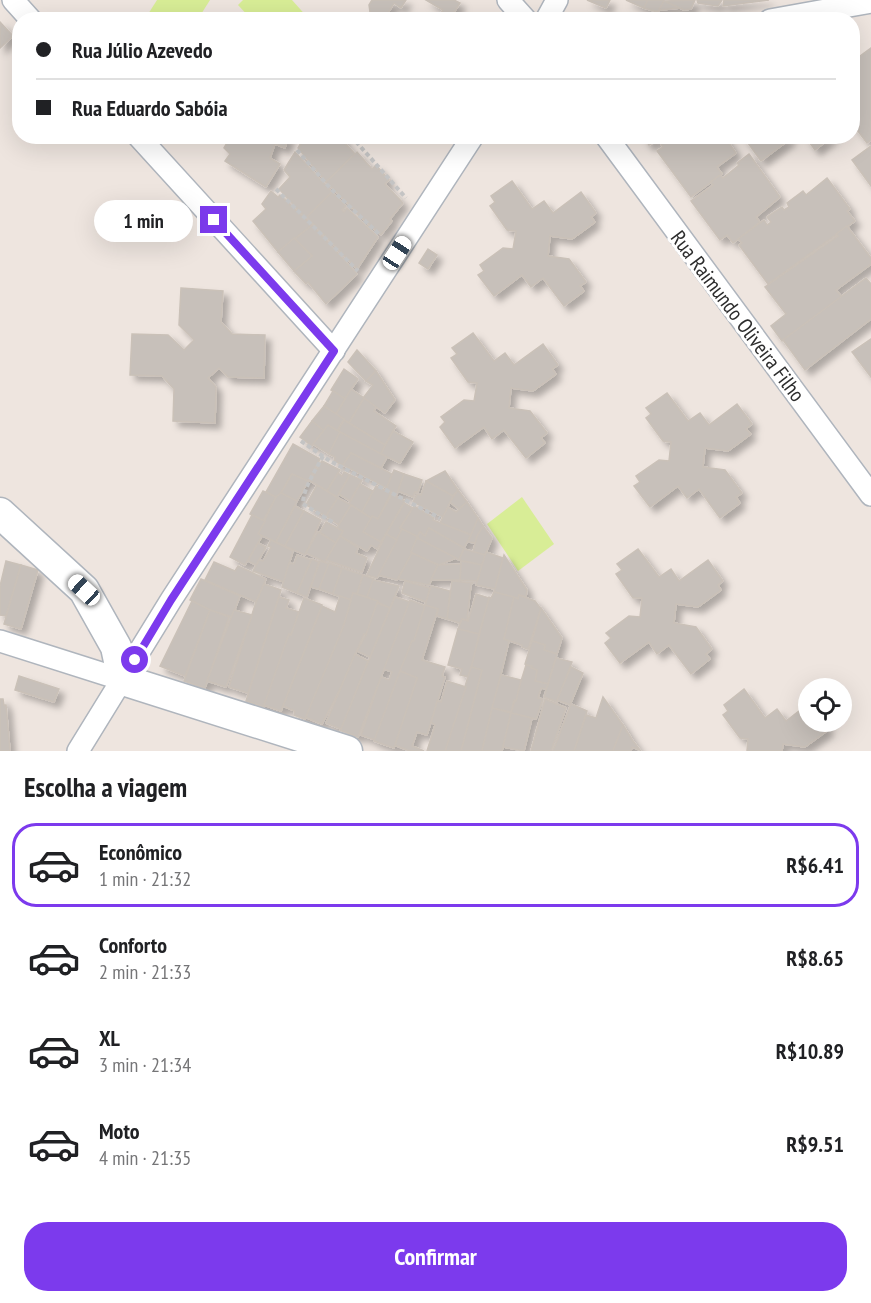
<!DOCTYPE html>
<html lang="pt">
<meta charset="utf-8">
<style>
:root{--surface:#fff;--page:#f6f6f6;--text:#202124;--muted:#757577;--line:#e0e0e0;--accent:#7c3aed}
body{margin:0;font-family:"PT Sans Narrow",sans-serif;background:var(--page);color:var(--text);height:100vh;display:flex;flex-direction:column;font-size:22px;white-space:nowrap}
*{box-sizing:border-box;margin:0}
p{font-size:20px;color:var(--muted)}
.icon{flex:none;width:33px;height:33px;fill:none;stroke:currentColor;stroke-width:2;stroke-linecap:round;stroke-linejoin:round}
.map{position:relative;height:751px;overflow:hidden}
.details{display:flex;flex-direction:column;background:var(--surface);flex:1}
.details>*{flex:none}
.hud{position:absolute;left:12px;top:12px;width:848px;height:132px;border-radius:24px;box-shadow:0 6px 24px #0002;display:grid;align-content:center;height:132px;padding:0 24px;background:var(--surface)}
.buttons{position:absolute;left:798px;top:678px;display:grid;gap:12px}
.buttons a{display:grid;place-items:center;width:54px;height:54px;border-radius:50%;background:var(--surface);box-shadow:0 6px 24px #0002;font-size:30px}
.end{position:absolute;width:27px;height:27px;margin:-14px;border:8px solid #7c3aed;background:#fff;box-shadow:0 0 0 3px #fff}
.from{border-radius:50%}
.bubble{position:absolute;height:42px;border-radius:21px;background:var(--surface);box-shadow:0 6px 24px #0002;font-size:20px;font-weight:700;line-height:42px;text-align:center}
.car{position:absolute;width:18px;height:36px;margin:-18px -9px;border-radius:8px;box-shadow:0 0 4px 2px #0007;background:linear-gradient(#fff 24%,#345 0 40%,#fff 0 76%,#345 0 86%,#fff 0)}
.hud b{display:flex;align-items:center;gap:21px;height:57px;font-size:22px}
.hud b+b{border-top:2px solid var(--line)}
.hud i{width:15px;height:15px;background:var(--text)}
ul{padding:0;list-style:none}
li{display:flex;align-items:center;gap:18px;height:84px;margin:0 12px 9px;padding:0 12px;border:3px solid transparent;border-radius:24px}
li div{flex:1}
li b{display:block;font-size:22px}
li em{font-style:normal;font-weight:700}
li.on{border-color:var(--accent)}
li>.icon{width:54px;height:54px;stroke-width:1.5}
h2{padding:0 24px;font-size:27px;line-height:72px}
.action{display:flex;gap:12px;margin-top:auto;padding:12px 24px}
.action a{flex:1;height:69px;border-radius:24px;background:var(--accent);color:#fff;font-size:24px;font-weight:700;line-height:69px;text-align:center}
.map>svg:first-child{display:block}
.pitch{fill:#d8ed96}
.building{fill:#c7c0ba;stroke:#cac1b8;stroke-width:1.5;filter:url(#shadow)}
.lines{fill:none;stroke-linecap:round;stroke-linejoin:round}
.street-casing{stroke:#afb5bd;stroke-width:24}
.secondary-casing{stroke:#afb5bd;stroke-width:33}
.path{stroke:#c4c4c4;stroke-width:4;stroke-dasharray:4.5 3;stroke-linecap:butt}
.street{stroke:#fff;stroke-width:21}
.secondary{stroke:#fff;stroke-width:30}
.route{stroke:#7c3aed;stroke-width:8}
.labels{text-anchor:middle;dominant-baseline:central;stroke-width:6;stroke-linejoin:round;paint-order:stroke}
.street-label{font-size:21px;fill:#2d2d2d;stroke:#fff}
</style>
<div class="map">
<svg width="871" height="751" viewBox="0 0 871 751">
<defs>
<filter id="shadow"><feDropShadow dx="5.5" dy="5.5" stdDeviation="3" flood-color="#0004"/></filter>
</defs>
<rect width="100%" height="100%" fill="#eee5df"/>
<g class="pitch">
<polygon points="157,0 210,0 198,19 145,19"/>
<polygon points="243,0 292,0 309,19 251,19 238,5"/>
<polygon points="522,497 554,544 518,571 487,524"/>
</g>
<g class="building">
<polygon points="372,0 406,0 401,8 394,3 384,20 370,12 369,5"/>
<polygon points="426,0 454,0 460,3 451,17 455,20 437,20 443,10"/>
<polygon points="587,0 610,0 606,8"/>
<polygon points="626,0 648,0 644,8"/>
<polygon points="648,0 664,0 658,12 644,8"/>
<polygon points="695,0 691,9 684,10 664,1"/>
<polygon points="697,0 722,0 718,6 698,3"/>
<polygon points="724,0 769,0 723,6"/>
<polygon points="664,1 680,8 659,10"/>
<polygon points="0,22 13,36 0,48"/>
<polygon points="871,48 871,140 867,143 852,123 852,75 857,71 852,62"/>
<polygon points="231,136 289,136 285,148 275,144 270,158 280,164 266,187 225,161 230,154 224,148"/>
<polygon points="305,136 344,136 342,140 355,154 326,182 298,148"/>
<polygon points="642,136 665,136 649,145"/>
<polygon points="665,136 724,136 736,153 717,167 722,174 691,197 657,151 663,147 659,141"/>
<polygon points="743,136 788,136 790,139 761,161"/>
<polygon points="805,136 833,136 815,150"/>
<polygon points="871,146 871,186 852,160"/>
<polygon points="295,152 332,192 306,218 279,189 290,177 284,170"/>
<polygon points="357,152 372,169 376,165 389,180 385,184 403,203 390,219 392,221 381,235 356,213 357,212 326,182"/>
<polygon points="749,154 780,197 756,217 760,222 733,243 727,235 720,240 691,201 713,185 711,182 720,175 723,178 739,165 737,163"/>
<polygon points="827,178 850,209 847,211 855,221 768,284 739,245 742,243 738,239 764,220 767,225 771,222 767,217 782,207 784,210 789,207 787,203 803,191 806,195"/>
<polygon points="512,181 532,209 544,201 553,213 581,192 596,213 591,217 595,222 572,239 550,236 548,256 569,259 586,282 580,286 584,291 564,306 543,278 531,287 522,275 494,296 478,275 484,271 480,265 503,248 513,249 516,231 507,230 490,206 495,202 491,196"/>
<polygon points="271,191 278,197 280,195 312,225 278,252 253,221 266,209 262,204"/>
<polygon points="332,192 346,206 342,210 344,212 347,208 378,237 357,269 307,217"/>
<polygon points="312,225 357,274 326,304 308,282 306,284 294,271 312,256 295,239"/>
<polygon points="847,226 871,258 871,264 836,290 842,297 782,341 771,326 786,314 765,287 838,236 836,234"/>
<polygon points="294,238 312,256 294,271 278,252"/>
<polygon points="428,249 437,255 428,269 419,263"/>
<polygon points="866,278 871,284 871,319 805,370 783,340"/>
<polygon points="181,288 223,291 221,322 232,334 265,335 264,378 228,377 219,368 208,378 216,387 215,423 173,421 174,389 162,376 130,375 132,334 168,335 184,350 194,340 179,325"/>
<polygon points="473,333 494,361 505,353 514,365 543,344 558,365 552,369 556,374 533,391 511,388 509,408 530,411 547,433 541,438 545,443 526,458 504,430 492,439 484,427 455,448 440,427 445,422 441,417 464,400 474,401 477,383 468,382 451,358 457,354 452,348"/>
<polygon points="871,339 871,377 852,352"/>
<polygon points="357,350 376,371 366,381 348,362"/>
<polygon points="344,369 358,379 345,399 331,390"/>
<polygon points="376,371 395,400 385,413 363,398 373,385 366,381"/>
<polygon points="351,389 364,398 349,423 336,414"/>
<polygon points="333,391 345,399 336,414 324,406"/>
<polygon points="667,393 688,421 700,413 709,425 737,404 752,424 746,429 751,434 728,451 705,448 703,467 725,470 742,493 736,497 740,503 720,518 699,489 687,498 678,486 650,507 634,486 640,482 636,476 659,460 669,461 671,442 663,441 646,418 651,414 646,408"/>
<polygon points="364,398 376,407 374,411 396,426 385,445 349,423"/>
<polygon points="324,406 344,419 337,431 328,425 324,431 312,421"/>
<polygon points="344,420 385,445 381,454 338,431"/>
<polygon points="312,421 324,431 312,446 300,437"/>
<polygon points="328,425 340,432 329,454 313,444"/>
<polygon points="393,431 413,442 400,463 381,454"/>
<polygon points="340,432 387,457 381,468 351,453 343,465 334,461 335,457 329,454"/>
<polygon points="293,444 320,459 308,481 292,474 281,493 276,497 266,492"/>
<polygon points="351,453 392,474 387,488 343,465"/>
<polygon points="322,461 340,470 327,491 310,481"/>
<polygon points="394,470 404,474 397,494 386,489"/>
<polygon points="445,471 458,490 453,496 426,481"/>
<polygon points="344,472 350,475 337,497 327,491 338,473 342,476"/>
<polygon points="292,474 308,481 297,501 281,493"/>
<polygon points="404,474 422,480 418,492 415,492 413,497 398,491"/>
<polygon points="350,475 362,480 350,501 339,494"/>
<polygon points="426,481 453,496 443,517 413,502 417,494 421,495"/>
<polygon points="360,484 373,491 362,512 349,504"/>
<polygon points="317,485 338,498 326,516 306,505"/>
<polygon points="376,486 391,493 378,519 372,516 371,518 362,512"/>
<polygon points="458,490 467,502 459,509 450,502"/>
<polygon points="263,491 276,497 263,521 250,514"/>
<polygon points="281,493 297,501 276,542 258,534 276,497"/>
<polygon points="392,494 405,501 381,542 363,532 372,516 378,519"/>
<polygon points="338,498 351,505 339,525 326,516"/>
<polygon points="467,502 478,518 472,535 440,523 448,507 456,512"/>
<polygon points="404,503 413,508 400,528 402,529 397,540 386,534"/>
<polygon points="351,505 371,518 363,532 381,542 377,549 371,545 367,551 340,536 343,531 337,528"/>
<polygon points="295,506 304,511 285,546 276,542"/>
<polygon points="414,506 434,518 433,520 471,535 464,548 429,528 425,536 420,532 418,537 400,528"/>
<polygon points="304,511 321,520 305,555 285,546"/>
<polygon points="252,515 265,521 258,534 262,536 245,565 230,557"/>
<polygon points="478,518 483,526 475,543 468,542"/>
<polygon points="326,522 343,531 336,543 320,532"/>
<polygon points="483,526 492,538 485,555 473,552 477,536"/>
<polygon points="429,528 464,548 459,560 417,538 420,532 425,536"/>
<polygon points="402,529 418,537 411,552 412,553 397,580 378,575"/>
<polygon points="318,532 336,543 325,562 306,553"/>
<polygon points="386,534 397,540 377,578 367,575"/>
<polygon points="340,536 358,548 356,553 367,558 362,572 326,560"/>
<polygon points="417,538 456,558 439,565 412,553 411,552"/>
<polygon points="271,540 293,551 284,582 253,571 259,560 263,561 271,547 268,546"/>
<polygon points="258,543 266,547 256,565 248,561"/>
<polygon points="464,549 485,555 482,565 459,560"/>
<polygon points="638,549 659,577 671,569 679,581 708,560 723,581 718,585 721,590 698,607 676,604 674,623 696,627 712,649 706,654 710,659 691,674 669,645 657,654 649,642 620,663 605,643 611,638 606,633 629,616 640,617 642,598 633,598 616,574 622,570 617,564"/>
<polygon points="486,552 503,558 495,589 476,585"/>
<polygon points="412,553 438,565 429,585 398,579"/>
<polygon points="297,555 311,560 297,593 282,587 289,563 294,564"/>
<polygon points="504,555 527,590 526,597 519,595 518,599 494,592"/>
<polygon points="312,559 319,562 307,597 297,593"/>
<polygon points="6,561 21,565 6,616 0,615 0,586"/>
<polygon points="320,561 329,564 319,589 311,587"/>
<polygon points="461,561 482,565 477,581 460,580"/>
<polygon points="214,562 235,571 238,566 266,579 256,602 205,580"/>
<polygon points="329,563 342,568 333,594 319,589"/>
<polygon points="461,564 460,580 431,580 438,565"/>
<polygon points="21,565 38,570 21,629 4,624"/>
<polygon points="342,568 363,575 357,594 353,593 351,600 333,594"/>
<polygon points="363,575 374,579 367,597 357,594"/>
<polygon points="201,579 240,596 232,617 210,610 190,600"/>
<polygon points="373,580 399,586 390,608 367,597"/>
<polygon points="405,581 430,588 426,602 402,593"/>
<polygon points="452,581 473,583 471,584 467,620 462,619 460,623 447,619"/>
<polygon points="264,584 281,590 248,693 229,687 255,605"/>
<polygon points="431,586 450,591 447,619 437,616 438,609 425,605"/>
<polygon points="494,592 514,597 504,639 509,641 482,751 461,751 482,670 471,667 489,597 491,598"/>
<polygon points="353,593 378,601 366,635 364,634 341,687 322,724 305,717 343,627"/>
<polygon points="476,594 489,598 479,634 458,629 462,619 468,621"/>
<polygon points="519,595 535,601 541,609 528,649 522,647 522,645 504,639 514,597 518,599"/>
<polygon points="340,596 351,600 343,627 305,719 294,715 295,711 283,706 322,606 335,612"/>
<polygon points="279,597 289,600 286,608 299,612 291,635 289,634 264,707 246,701"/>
<polygon points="395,597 410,602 358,737 340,730"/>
<polygon points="304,598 322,605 281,711 264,705 289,634 291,635"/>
<polygon points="410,600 425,606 414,641 412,641 375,740 361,735 381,677 389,680 392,672 384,669"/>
<polygon points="192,601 210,610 185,676 160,666"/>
<polygon points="377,603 390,608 370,657 357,651 366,635"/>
<polygon points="425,605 438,609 422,660 445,667 442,676 445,677 427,735 417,732 412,746 424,751 410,751 394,745 417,678 400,671 412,641 414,641"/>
<polygon points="541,608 562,638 557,654 544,650 545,645 532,641"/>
<polygon points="210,610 229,617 205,688 184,681"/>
<polygon points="234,610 252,615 226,687 207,681"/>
<polygon points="458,629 479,634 469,677 460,675 462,669 448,665"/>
<polygon points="532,641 545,645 544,650 557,654 548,684 535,681 537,670 525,664"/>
<polygon points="355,654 368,661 341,729 326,723"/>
<polygon points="556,658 572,662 557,702 544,697"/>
<polygon points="526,665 532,666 531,668 537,670 535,681 548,684 546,689 541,688 538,698 543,699 536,719 511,713"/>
<polygon points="471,667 482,670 461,751 445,751"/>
<polygon points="571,667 583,673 570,705 557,700"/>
<polygon points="400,671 417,678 394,748 374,741"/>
<polygon points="501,675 521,680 516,701 514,700 511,712 492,708"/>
<polygon points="19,676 59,689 54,702 15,690"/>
<polygon points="447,681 466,687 445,751 427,751 435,725 431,722 434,713 437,701 441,702"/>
<polygon points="744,689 765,718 777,709 786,721 808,704 808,722 829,722 824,725 828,730 805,747 783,744 782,751 747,751 748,739 740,738 723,715 728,711 724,705"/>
<polygon points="603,697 623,725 613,751 574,751 586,715 596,718"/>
<polygon points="0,699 3,699 4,705 6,705 10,751 0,751"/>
<polygon points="545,699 566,708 551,751 531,751"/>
<polygon points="571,704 587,711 574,751 553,751"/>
<polygon points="492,708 511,713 502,751 482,751"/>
<polygon points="511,713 532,718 524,751 503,747"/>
<polygon points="623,725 633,741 640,750 632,747 631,751 613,751"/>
</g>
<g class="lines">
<g class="street-casing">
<g id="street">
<polyline points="13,0 31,20"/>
<polyline points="508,0 526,20"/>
<polyline points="546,20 557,0"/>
<polyline points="770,20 871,2"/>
<polyline points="138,136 334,351"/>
<polyline points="606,136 871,495"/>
<polyline points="0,641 123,680"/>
<polyline points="78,751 171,600 473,136"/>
</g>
</g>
<g class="secondary-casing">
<polyline id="secondary" points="0,513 84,590 116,647 123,680 347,751"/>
</g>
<g class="path">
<polyline points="351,136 406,198"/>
<polyline points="297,150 330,188 380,235"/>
<polyline points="276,189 358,271"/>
<polyline points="301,441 330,461 440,518"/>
<path d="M323 456C316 470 303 488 303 504L334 523"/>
</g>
<use href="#street" class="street"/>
<use href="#secondary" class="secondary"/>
</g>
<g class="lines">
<polyline class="route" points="135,660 171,600 334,351 214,220"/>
</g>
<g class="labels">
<g class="street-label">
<text transform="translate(738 316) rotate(53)">Rua Raimundo Oliveira Filho</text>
</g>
</g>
</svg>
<div class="buttons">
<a><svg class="icon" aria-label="locate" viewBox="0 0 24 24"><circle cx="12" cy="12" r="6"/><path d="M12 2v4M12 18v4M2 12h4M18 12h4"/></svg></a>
</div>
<i class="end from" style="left:135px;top:660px"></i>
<i class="end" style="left:214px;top:220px"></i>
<div class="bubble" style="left:94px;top:200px;width:99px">1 min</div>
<i class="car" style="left:397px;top:253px;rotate:33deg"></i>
<i class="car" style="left:84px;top:590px;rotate:313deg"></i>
<div class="hud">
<b><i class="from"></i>Rua Júlio Azevedo</b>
<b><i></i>Rua Eduardo Sabóia</b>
</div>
</div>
<section class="details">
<h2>Escolha a viagem</h2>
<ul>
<li class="on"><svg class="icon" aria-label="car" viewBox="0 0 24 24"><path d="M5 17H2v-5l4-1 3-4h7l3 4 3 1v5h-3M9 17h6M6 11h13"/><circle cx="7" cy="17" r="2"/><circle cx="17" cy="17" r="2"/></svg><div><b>Econômico</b><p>1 min · 21:32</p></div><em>R$6.41</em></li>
<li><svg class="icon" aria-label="car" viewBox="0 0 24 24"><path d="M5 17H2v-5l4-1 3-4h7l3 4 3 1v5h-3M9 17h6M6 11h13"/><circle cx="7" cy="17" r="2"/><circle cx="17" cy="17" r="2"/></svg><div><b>Conforto</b><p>2 min · 21:33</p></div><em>R$8.65</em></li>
<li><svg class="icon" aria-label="car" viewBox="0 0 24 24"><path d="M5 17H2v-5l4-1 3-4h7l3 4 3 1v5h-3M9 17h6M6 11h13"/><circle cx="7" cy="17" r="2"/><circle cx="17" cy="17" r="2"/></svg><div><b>XL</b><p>3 min · 21:34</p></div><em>R$10.89</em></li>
<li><svg class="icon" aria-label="car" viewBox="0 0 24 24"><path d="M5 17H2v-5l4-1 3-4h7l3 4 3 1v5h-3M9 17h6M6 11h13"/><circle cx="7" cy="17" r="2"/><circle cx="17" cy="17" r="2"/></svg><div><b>Moto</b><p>4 min · 21:35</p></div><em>R$9.51</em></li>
</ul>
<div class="action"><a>Confirmar</a></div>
</section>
